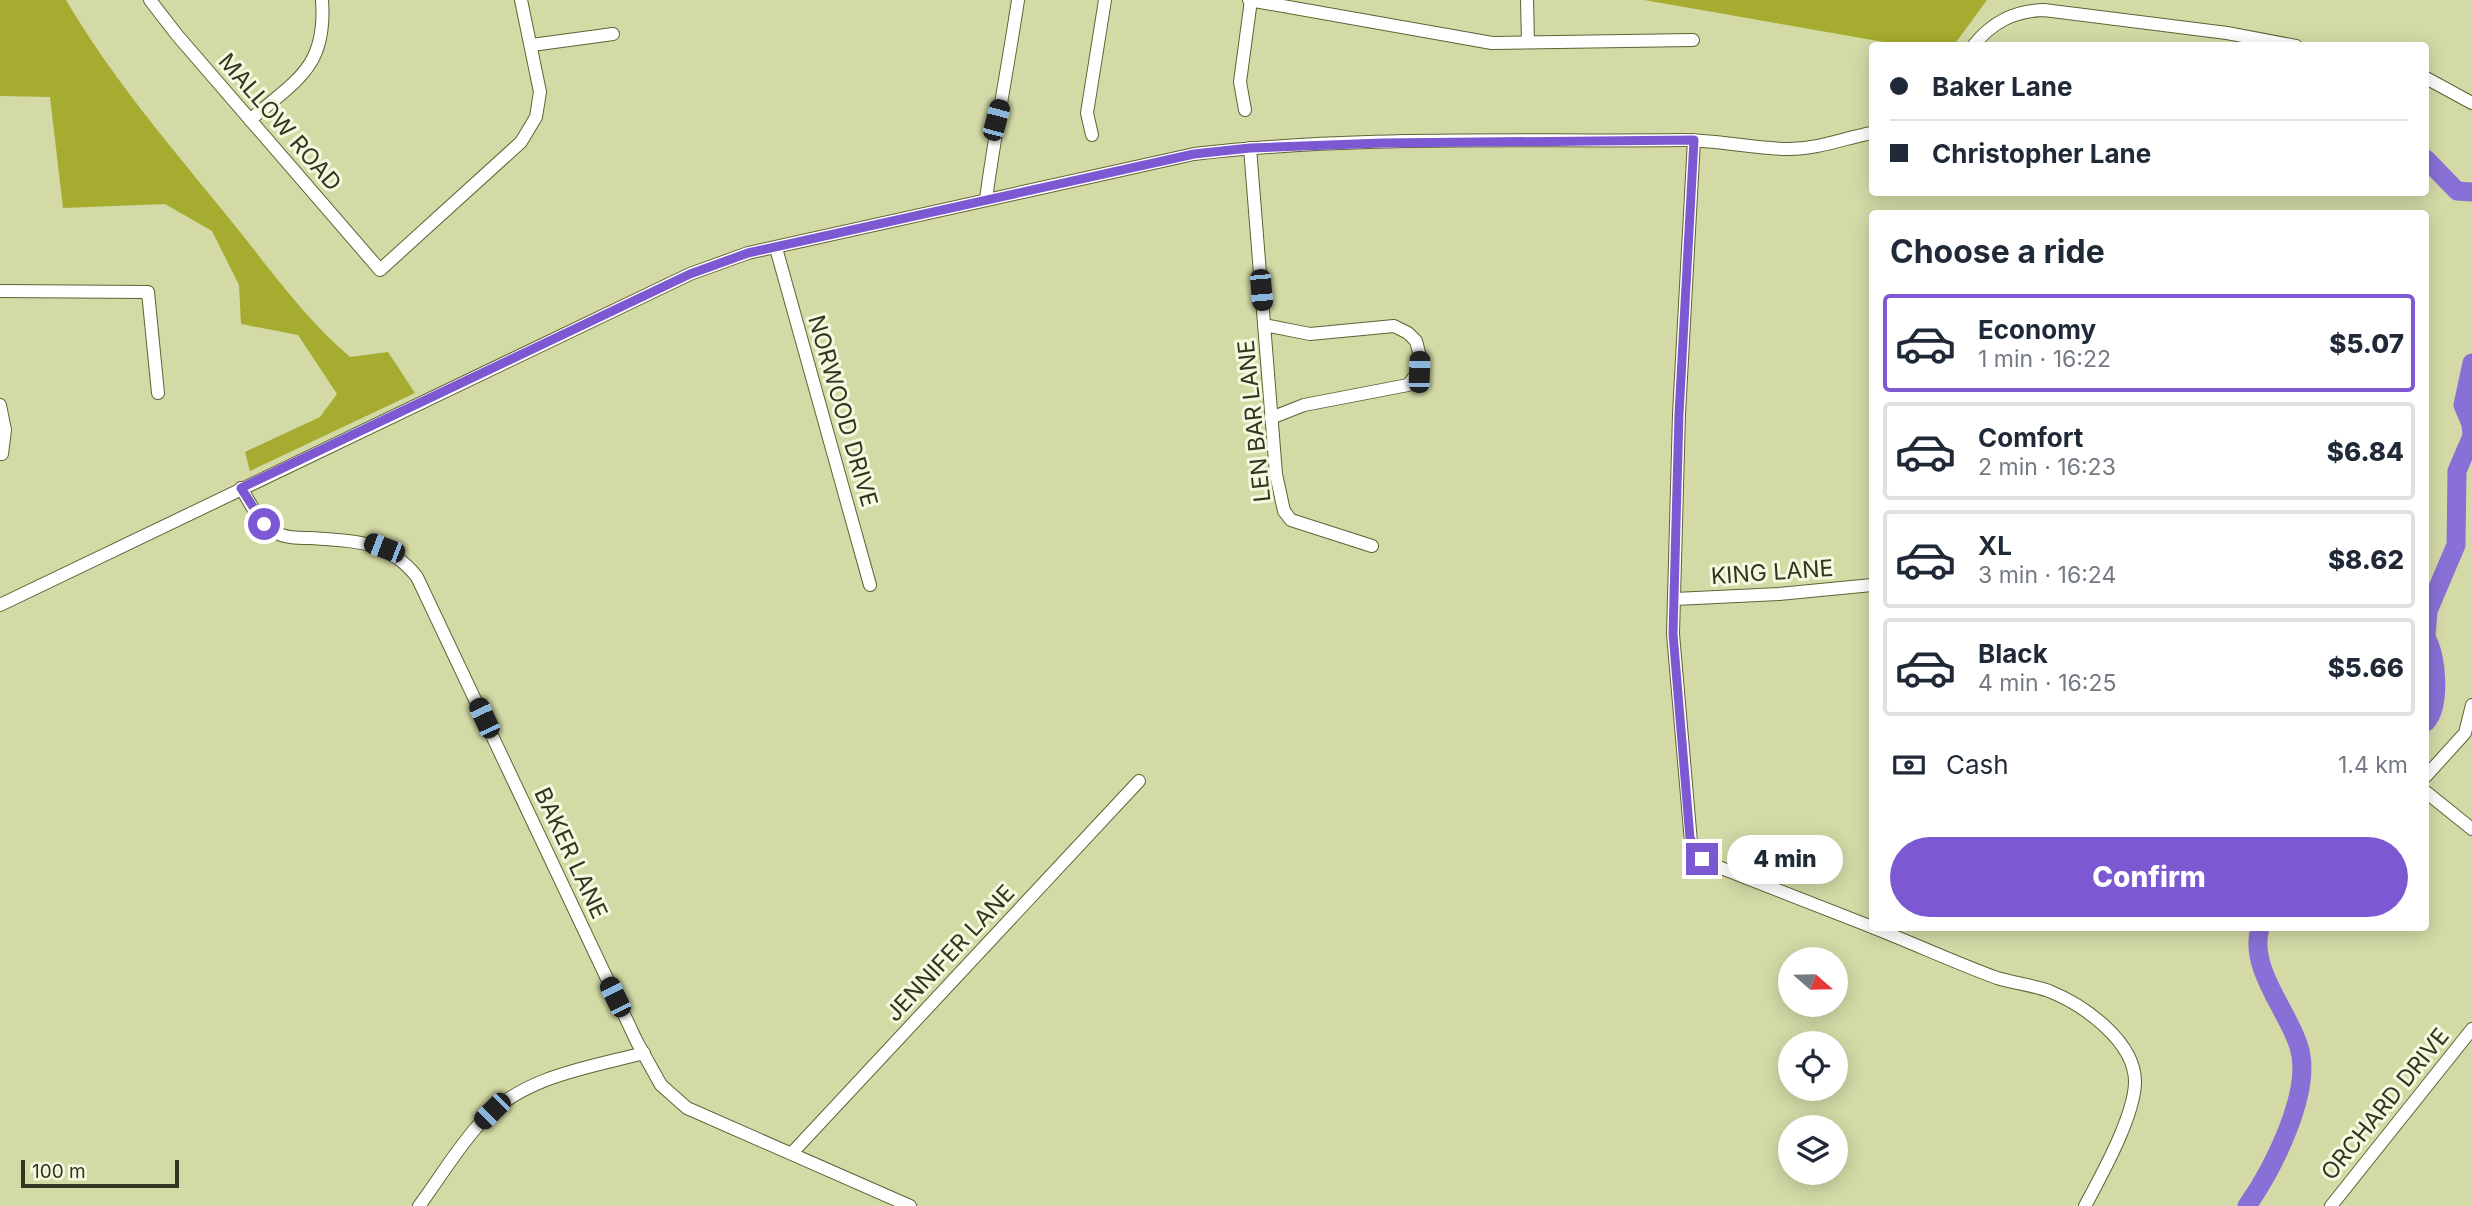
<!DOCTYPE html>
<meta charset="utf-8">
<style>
:root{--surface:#fff;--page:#f2f2f3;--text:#1f2937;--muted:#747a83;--line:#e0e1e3;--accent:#7c59d3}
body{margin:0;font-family:Inter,sans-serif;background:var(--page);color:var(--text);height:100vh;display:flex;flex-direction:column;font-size:26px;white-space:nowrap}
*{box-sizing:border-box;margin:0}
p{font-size:23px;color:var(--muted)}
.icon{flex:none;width:38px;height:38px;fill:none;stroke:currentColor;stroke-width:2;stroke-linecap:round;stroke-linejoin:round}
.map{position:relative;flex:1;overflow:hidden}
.details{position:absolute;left:1869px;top:210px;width:560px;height:721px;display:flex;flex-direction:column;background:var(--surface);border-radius:7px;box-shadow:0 4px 18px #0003}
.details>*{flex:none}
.banner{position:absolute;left:1869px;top:42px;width:560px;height:154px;border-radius:7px;box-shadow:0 4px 18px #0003;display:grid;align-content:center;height:154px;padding:0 21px;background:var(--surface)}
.needle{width:46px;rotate:110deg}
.tools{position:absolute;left:1778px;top:947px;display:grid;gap:14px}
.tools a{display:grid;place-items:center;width:70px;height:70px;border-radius:50%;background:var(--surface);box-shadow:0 4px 18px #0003;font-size:35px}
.scale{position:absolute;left:21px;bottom:18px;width:158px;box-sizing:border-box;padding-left:7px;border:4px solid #333520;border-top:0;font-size:19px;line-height:24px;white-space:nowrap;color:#333520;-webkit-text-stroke:5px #f5f9df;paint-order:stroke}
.end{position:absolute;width:32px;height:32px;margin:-16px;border:9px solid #7c59d3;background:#fff;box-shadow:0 0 0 4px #fff}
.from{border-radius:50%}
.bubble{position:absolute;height:49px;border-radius:24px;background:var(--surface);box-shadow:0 4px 18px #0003;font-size:23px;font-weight:800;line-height:49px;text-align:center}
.car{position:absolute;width:21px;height:42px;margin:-21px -10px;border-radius:9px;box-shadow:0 0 5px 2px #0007;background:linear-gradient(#222 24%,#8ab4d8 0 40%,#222 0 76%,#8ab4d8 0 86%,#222 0)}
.banner b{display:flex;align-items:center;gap:24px;height:66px;font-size:26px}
.banner b+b{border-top:2px solid var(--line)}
.banner i{width:18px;height:18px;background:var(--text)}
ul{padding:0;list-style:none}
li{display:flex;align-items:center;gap:21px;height:98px;margin:0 14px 10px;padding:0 7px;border:4px solid var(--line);border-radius:7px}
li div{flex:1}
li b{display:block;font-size:26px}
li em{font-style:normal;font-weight:800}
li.active{border-color:var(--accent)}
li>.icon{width:63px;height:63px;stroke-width:1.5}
h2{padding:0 21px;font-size:32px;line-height:84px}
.pay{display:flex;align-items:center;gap:18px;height:77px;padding:0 21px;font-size:26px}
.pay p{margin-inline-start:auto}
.action{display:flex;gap:14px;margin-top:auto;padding:14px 21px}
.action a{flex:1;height:80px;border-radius:42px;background:var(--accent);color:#fff;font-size:28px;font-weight:800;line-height:80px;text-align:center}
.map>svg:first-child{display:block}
.green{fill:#a5ac2f}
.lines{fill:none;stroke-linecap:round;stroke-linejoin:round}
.river{stroke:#8970d6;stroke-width:19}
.minor-casing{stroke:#5f6334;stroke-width:14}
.minor{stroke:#fff;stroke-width:12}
.route{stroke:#7c59d3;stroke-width:9}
.labels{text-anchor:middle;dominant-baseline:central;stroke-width:6;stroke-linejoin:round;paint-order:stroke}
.street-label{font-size:23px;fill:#333520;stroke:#f5f9df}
</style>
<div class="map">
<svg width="2472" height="1206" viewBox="0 0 2472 1206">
<rect width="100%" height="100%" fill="#d4daa6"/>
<g class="green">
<path d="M0 0H66C111 77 172 148 228 217 267 265 303 317 350 357L388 352 415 393 250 471 245 452 320 417 337 394 298 335 241 324 239 285 212 231 165 204 63 208 50 97 0 96Z"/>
<polygon points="1644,0 1987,0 1954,45 1901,45"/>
</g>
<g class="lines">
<g class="river">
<polyline points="2426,159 2457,191 2472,192"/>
<polyline points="2426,636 2428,611 2456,545 2457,471 2472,436 2471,424 2463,405 2472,363"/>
<path d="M2426 638C2437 655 2441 705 2426 722"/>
<path d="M2247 1206C2272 1170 2313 1092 2299 1047 2289 1012 2248 968 2260 928"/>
</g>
<g class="minor-casing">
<g id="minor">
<polyline points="150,0 177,35 380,270 521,142 536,117 540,92 521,0"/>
<polyline points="1249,0 1492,43 1693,40"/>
<polyline points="1527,0 1528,42"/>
<polyline points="532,45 613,34"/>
<path d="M1973 46C1992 22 2014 11 2044 10L2227 33 2296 46"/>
<polyline points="2426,78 2472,103"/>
<polyline points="1245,110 1240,82 1251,0"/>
<path d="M250 120C296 80 327 68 322 0"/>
<polyline points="1092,135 1087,113 1105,0"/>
<polyline points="1694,140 1679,414 1673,634 1691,842 1702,859 1711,864 1872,927"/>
<polyline points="1250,148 1276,474 1284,511 1291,520 1372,546"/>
<path d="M986 199C995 132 1008 67 1018 0"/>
<polyline points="776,248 870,585"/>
<polyline points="0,291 148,292 158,393"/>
<polyline points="1264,325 1310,334 1394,326 1408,333 1416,341 1420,356 1419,371 1408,385 1304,405 1271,418"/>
<polyline points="0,405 5,430 2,454"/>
<path d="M241 488C250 502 258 522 273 531 284 538 297 538 310 538 353 541 388 540 417 577L637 1042 661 1085 687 1108 910 1206"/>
<polyline points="1675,599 1779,594 1872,585"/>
<path d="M0 605 690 274 748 253 1194 154C1356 135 1520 142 1683 140 1719 140 1754 149 1789 149 1819 149 1844 138 1872 133"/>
<polyline points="2426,776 2465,733 2472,705"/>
<polyline points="2426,792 2472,829"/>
<path d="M1874 928C1915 944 1956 963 1997 978 2014 983 2032 985 2049 991 2084 1005 2136 1042 2135 1083 2134 1117 2101 1176 2085 1206"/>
<polyline points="792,1153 1139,781"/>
<path d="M419 1206C440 1178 459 1145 483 1120 525 1076 587 1068 644 1053"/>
<polyline points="2331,1206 2472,1029"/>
</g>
</g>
<use href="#minor" class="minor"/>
</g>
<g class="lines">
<polyline class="route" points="264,524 241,488 690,274 748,253 1194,154 1250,148 1382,143 1694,140 1679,414 1673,634 1690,838 1702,859"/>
</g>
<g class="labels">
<g class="street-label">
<text transform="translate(280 122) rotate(49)">MALLOW ROAD</text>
<text transform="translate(843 411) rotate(74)">NORWOOD DRIVE</text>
<text transform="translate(1254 421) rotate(-96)">LEN BAR LANE</text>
<text transform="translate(1772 572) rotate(-4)">KING LANE</text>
<text transform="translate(571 853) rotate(65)">BAKER LANE</text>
<text transform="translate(950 953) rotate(-47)">JENNIFER LANE</text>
<text transform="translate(2385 1104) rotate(-51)">ORCHARD DRIVE</text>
</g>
</g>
</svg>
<div class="tools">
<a><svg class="needle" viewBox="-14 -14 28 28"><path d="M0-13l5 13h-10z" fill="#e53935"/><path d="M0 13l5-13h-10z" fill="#747a83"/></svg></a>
<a><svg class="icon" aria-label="locate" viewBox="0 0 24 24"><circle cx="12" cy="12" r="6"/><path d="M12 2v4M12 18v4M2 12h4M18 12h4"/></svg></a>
<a><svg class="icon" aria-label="layers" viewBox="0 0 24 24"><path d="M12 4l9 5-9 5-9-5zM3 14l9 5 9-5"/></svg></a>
</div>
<div class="scale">100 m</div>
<i class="end from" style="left:264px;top:524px"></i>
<i class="end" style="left:1702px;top:859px"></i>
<div class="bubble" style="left:1727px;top:835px;width:116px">4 min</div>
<i class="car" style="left:996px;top:120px;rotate:15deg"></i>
<i class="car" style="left:1261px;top:290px;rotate:175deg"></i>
<i class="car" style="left:1419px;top:372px;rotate:2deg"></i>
<i class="car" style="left:384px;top:548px;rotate:291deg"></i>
<i class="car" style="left:484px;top:718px;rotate:335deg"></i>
<i class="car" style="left:615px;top:997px;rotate:334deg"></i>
<i class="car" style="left:492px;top:1111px;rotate:225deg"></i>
<div class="banner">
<b><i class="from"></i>Baker Lane</b>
<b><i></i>Christopher Lane</b>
</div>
<section class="details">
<h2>Choose a ride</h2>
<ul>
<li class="active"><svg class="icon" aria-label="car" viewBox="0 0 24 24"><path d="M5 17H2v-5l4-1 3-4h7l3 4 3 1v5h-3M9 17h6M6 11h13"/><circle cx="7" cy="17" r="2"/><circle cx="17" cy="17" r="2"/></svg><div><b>Economy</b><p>1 min · 16:22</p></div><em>$5.07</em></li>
<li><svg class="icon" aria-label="car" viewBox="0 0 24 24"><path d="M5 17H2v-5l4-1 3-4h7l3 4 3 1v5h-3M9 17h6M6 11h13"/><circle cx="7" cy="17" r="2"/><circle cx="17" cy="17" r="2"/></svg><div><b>Comfort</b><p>2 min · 16:23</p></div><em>$6.84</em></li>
<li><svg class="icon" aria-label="car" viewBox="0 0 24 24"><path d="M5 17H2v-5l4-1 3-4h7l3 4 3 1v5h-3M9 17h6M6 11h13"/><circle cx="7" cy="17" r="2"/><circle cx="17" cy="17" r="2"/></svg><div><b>XL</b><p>3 min · 16:24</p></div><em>$8.62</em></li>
<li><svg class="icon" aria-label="car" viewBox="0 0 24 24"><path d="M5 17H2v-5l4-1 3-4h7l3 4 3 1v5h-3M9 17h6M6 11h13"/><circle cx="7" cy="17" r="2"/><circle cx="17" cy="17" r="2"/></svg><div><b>Black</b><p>4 min · 16:25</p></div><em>$5.66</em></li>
</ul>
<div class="pay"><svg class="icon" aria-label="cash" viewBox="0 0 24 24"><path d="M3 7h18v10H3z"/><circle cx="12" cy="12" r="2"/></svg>Cash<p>1.4 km</p></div>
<div class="action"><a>Confirm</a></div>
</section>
</div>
